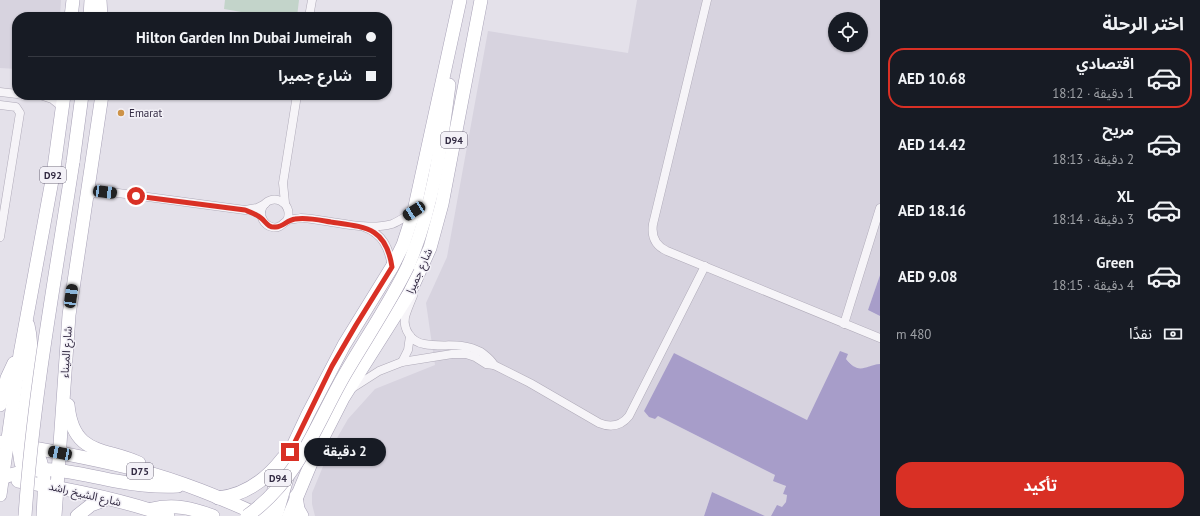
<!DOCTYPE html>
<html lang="ar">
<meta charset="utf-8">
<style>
:root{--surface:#171b24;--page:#20242c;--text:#f1f3f6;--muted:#9ea1a6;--line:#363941;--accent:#d93025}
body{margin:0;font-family:"PT Sans","Noto Sans Arabic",sans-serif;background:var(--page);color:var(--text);direction:rtl;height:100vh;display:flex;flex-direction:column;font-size:15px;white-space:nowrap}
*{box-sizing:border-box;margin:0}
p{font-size:13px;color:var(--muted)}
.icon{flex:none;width:22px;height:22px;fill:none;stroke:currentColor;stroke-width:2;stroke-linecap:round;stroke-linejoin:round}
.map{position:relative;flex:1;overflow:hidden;direction:ltr}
.panel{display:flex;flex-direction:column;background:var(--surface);width:320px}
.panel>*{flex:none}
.hud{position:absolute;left:12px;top:12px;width:380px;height:88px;border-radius:16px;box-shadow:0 1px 3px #0004;direction:rtl;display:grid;align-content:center;height:88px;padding:0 16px;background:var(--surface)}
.tools{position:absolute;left:828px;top:12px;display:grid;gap:8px}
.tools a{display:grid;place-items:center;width:40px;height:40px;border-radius:50%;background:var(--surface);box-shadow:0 1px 3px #0004;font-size:20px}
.end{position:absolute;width:18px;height:18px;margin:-9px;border:5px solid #d93025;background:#fff;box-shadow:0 0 0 2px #fff}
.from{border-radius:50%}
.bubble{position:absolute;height:28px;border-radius:14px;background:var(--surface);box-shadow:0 1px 3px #0004;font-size:13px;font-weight:700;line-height:28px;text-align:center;direction:rtl}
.car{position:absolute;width:12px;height:24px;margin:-12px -6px;border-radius:5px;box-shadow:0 0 3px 1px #0007;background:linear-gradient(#222 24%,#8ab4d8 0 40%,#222 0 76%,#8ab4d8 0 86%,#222 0)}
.hud b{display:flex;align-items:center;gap:14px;height:38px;font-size:15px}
.hud b+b{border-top:1px solid var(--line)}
.hud i{width:10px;height:10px;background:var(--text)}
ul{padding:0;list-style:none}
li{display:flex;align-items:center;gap:12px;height:60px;margin:0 8px 6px;padding:0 8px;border:2px solid transparent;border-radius:16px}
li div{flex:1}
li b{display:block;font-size:15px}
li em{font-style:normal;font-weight:700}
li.current{border-color:var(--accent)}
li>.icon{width:36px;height:36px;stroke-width:1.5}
h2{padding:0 16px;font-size:18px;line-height:48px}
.pay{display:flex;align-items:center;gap:10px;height:44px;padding:0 16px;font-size:15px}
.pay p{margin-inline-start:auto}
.button{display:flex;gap:8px;margin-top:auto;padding:8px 16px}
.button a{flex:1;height:46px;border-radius:16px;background:var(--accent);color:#fff;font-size:16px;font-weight:700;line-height:46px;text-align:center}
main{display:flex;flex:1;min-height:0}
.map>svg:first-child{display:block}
.built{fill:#d7d3df;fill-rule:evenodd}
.green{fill:#c3d4ca}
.water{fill:#a79dc9}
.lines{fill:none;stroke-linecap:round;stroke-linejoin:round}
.street-casing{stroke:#afaab8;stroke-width:9}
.primary-casing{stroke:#a7a1b6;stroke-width:14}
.street{stroke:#f6f4f8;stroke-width:8}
.primary{stroke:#fff;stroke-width:13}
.primary-bridge-casing{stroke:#a7a1b6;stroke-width:14;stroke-linecap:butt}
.primary-bridge{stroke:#fff;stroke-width:13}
.route{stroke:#d93025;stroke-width:5}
.poi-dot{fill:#cd9348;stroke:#f3f1f7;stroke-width:1.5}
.labels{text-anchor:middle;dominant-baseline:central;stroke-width:3;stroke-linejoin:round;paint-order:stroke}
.shield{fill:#f3f1f7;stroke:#6c6678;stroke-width:1}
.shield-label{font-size:10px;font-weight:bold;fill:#322a42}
.poi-label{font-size:11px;fill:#322a42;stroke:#f3f1f7;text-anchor:start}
.street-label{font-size:11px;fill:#322a42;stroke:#f3f1f7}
</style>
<main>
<section class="panel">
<h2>اختر الرحلة</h2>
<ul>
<li class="current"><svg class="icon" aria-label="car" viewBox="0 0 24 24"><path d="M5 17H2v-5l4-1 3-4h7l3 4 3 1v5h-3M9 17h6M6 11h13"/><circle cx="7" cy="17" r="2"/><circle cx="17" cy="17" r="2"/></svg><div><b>اقتصادي</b><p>1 دقيقة · 18:12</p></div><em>AED 10.68</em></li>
<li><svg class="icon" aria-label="car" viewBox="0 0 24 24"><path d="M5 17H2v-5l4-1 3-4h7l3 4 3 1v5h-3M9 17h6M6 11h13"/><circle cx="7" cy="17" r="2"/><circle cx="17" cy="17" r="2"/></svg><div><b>مريح</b><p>2 دقيقة · 18:13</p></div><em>AED 14.42</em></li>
<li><svg class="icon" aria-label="car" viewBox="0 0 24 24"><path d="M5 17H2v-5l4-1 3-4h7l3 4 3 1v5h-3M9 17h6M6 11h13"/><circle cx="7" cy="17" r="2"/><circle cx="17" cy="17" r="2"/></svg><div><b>XL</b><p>3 دقيقة · 18:14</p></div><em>AED 18.16</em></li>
<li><svg class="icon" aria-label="car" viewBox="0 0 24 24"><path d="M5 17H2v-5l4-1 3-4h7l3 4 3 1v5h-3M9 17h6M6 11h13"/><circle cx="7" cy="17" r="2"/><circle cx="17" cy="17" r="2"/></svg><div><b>Green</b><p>4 دقيقة · 18:15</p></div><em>AED 9.08</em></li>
</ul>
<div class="pay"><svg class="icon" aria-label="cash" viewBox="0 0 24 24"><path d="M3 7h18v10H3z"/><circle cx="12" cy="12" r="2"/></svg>نقدًا<p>480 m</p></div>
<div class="button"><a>تأكيد</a></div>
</section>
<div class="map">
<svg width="880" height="516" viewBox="0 0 880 516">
<rect width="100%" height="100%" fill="#e4e1ea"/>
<g class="built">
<polygon points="0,0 61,0 60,17 17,17 17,69 0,68"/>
<path d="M637 0H880V275L868 310 880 316V364L861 369 854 367 846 359 814 406 807 420 674 353 655 419 658 416 775 475 786 487 783 494 787 495 786 502 782 508 777 506 771 516H765L712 492 704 516H315L312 504V493L329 452 348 419 375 389 435 365 426 303 447 257 488 31 628 53ZM835 19H861V45H835Z"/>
</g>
<polygon class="green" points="225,0 299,0 297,17 247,17 247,13 224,9"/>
<g class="water">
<polygon points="880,275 880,316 868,310"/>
<path d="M840 351 848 354 846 359C860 376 865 365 880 364V516H771L777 505 782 507 786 502 787 495 783 494 786 486 773 481 775 475 658 416 655 419 649 417 644 411 674 353 807 420Z"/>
<polygon points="712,492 765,516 704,516"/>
</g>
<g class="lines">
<g class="street-casing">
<g id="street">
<path d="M707 0 653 224C651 237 656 246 667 251L880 338"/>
<polyline points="309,17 312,0"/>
<polyline points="0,92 17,94"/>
<polyline points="40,95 52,99 62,107"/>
<polyline points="0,105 16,107 20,113 0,237"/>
<polyline points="86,197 94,193 103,191 245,210 257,208 265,204"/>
<polyline points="285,203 283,183 297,95"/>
<path d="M287 221C295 202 270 191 262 208 259 216 264 225 272 227 280 229 283 223 288 220 292 219 297 219 301 218 309 218 317 220 325 221 346 224 371 230 392 224 400 221 406 216 413 212"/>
<path d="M364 227C383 234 389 248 392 267"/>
<path d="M413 296C410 303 407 310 405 317 403 329 411 342 424 344 444 348 461 341 481 352 486 356 491 359 494 365"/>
<polyline points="844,324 880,208"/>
<polyline points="402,362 408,350 410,336"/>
<path d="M354 387 379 371 402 362 452 354H466L475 357 486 364 494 365 530 383 599 423C611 428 621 426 629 416L705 266"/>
</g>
</g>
<g class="primary-casing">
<g id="primary">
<polyline points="100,0 101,17"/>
<polyline points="71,17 73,0"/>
<polyline points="90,17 91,0"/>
<polyline points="73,162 82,95"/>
<path d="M408 266C433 208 441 146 449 85"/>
<path d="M28 325C37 362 22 411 19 450L21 463 29 478"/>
<polyline points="0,405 7,378 14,363"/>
<path d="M68 405C73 456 104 447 139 463"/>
<path d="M0 442C46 450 93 458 138 470 181 481 221 498 261 516"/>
<path d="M34 448C48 469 44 492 43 516"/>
<path d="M2 478C42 461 77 474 116 481 137 485 157 487 178 486"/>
<path d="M18 481C69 489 120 499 168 516"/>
<polyline points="0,495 20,354 53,175 64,95"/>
<polyline points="296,496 298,509 302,516"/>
<path d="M218 498C246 495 266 480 283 458"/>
<path d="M152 509C174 504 192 508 213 516"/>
<polyline points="55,516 69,315 102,95"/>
<polyline points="77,516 91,505 107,499"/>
<polyline points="266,516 277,480 308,414 344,345 392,267 403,245 414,211 460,0"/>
<polyline points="276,516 288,475"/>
<polyline points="289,516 316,451 343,398 410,292 430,248 442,204 481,0"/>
</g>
</g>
<use href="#street" class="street"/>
<use href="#primary" class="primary"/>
<g class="primary-bridge-casing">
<g id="primary-bridge">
<path d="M25 516C33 397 55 279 73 162"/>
<path d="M247 516C299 479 315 426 345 374 366 338 390 303 408 266"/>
</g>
</g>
<use href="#primary-bridge" class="primary-bridge"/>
</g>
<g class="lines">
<path class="route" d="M136 196 245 210C250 212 256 214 261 218 266 222 268 228 276 227 283 227 287 220 295 219 307 217 319 220 331 222 366 227 386 227 392 267L356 325 332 366 290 452"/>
</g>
<circle class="poi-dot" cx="121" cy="113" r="4"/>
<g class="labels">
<g class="shield">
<rect x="441" y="132" width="26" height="16" rx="3"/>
<rect x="40" y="167" width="26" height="16" rx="3"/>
<rect x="127" y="463" width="26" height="16" rx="3"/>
<rect x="265" y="470" width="26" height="16" rx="3"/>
</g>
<g class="shield-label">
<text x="454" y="140">D94</text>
<text x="53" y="175">D92</text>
<text x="140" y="471">D75</text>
<text x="278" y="478">D94</text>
</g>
<g class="poi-label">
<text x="129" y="113">Emarat</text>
</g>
<g class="street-label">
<text transform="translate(419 271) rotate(-66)">شارع جميرا</text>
<text transform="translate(66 352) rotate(-86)">شارع الميناء</text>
<text transform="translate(85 494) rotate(13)">شارع الشيخ راشد</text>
</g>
</g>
</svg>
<div class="tools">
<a><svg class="icon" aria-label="locate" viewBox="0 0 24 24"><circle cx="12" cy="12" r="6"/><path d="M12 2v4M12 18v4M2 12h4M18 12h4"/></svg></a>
</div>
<i class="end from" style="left:136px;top:196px"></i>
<i class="end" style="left:290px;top:452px"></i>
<div class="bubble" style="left:304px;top:438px;width:82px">2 دقيقة</div>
<i class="car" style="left:105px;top:192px;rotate:97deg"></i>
<i class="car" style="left:414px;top:211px;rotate:237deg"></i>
<i class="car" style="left:71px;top:296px;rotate:8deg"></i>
<i class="car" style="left:60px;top:453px;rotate:281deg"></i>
<div class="hud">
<b><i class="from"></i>Hilton Garden Inn Dubai Jumeirah</b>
<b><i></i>شارع جميرا</b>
</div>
</div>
</main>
